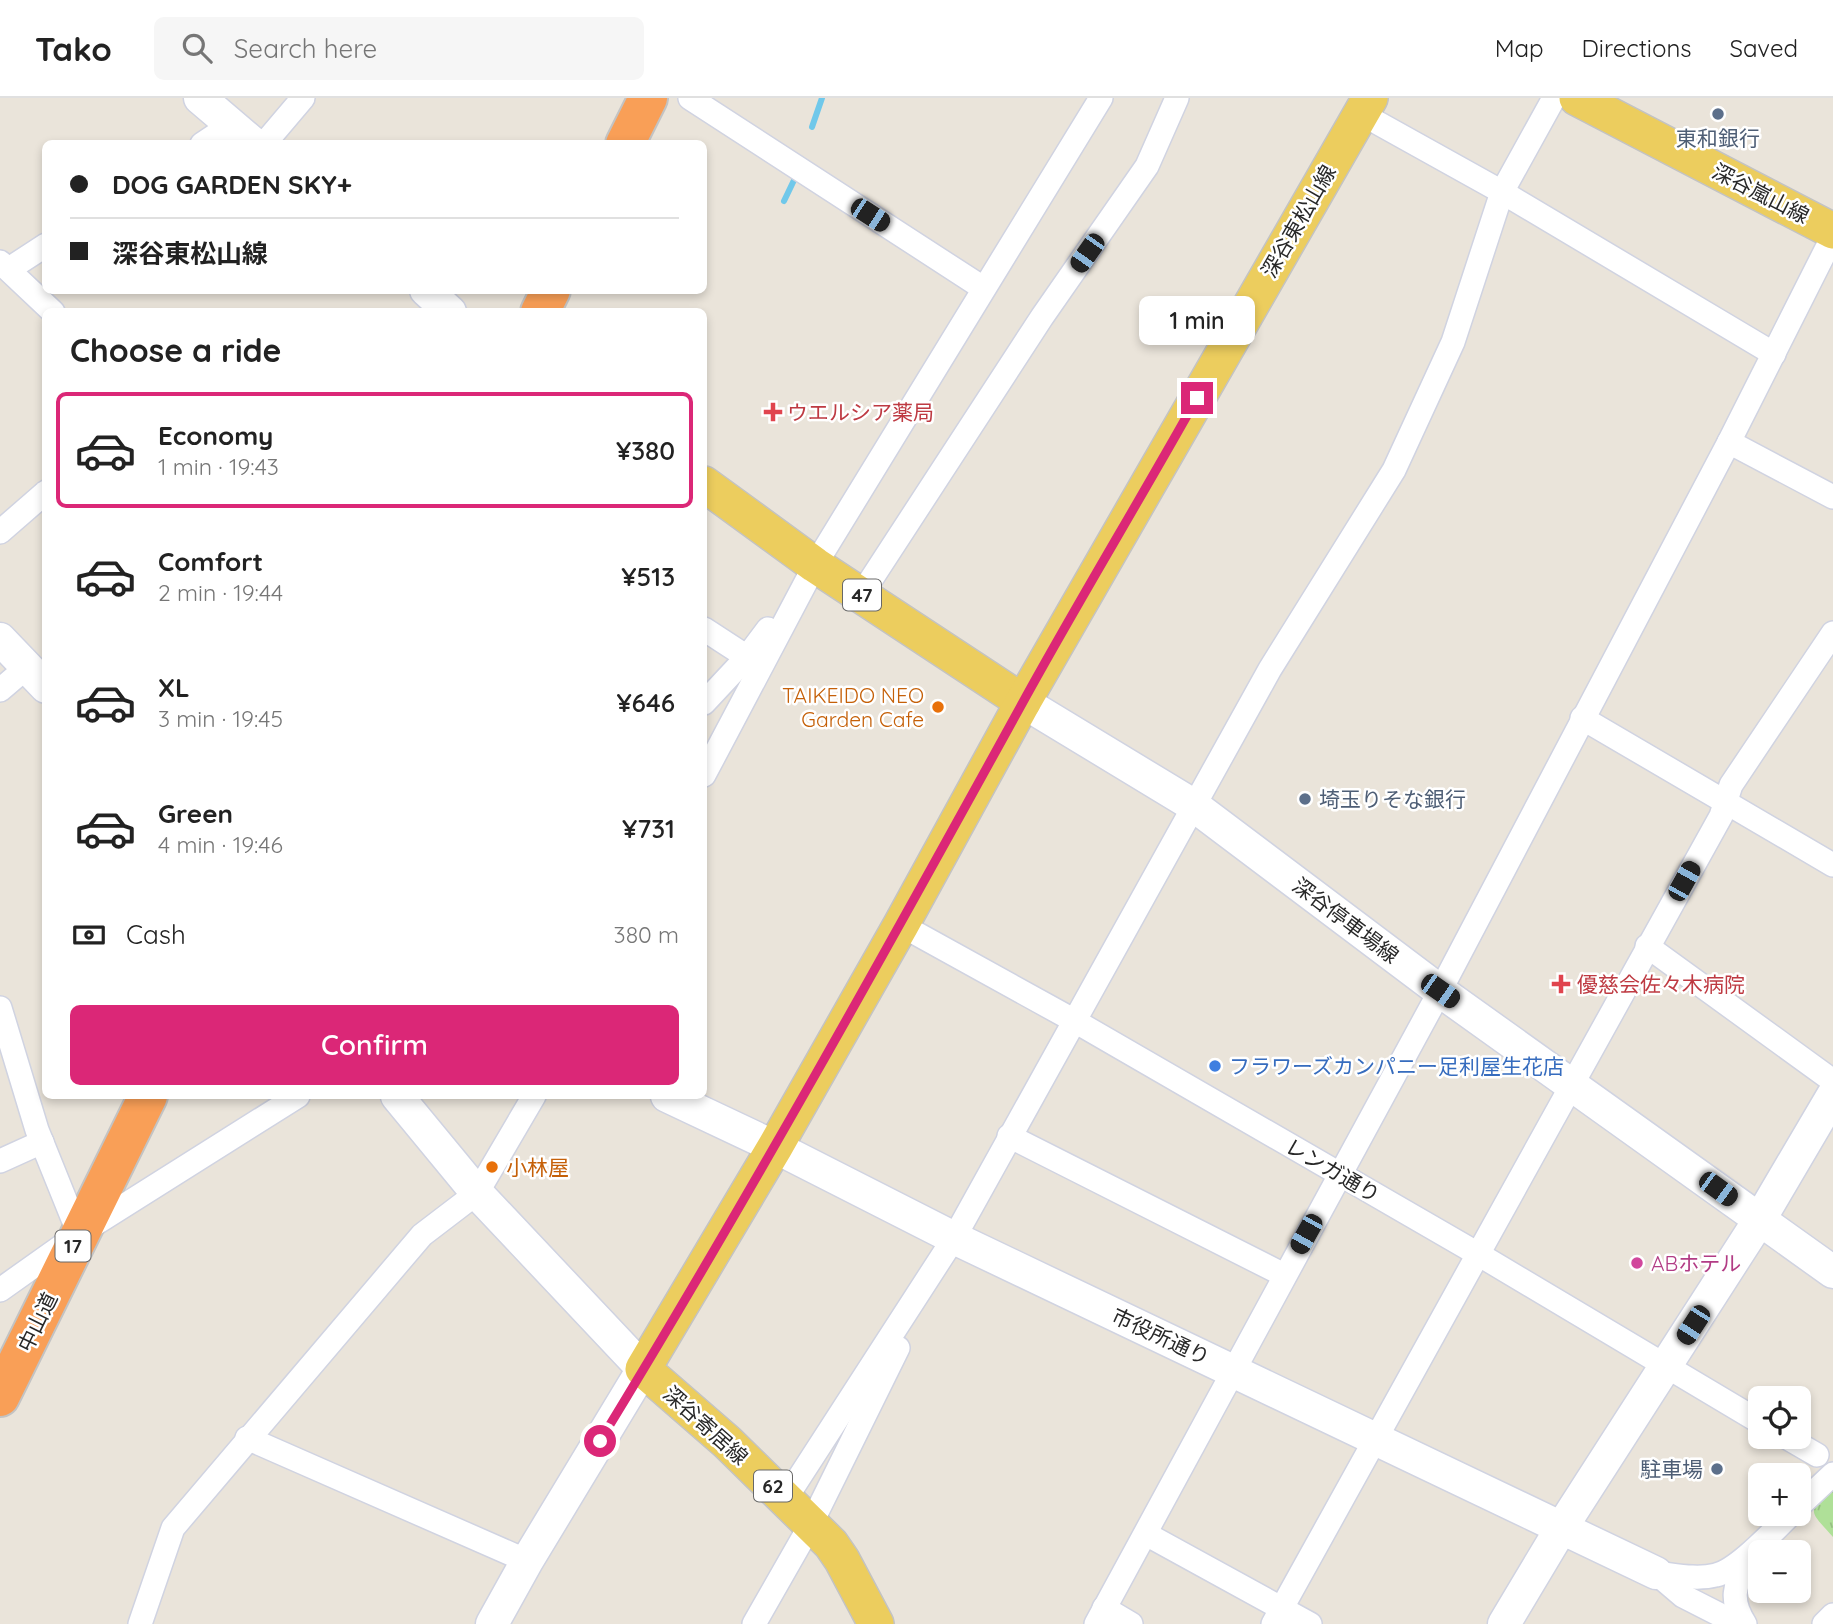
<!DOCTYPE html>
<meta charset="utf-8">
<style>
:root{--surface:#fff;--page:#f6f6f6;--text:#222;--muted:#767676;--line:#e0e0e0;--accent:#db2777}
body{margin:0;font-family:Quicksand,"Noto Sans JP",sans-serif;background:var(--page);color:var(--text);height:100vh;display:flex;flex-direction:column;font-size:26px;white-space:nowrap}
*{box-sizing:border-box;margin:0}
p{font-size:23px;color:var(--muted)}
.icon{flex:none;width:38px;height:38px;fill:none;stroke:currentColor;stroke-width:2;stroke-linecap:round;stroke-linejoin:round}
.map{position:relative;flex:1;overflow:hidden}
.panel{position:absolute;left:42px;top:210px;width:665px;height:791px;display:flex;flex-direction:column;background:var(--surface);border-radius:10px;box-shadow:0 4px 10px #0003}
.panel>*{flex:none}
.banner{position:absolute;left:42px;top:42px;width:665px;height:154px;border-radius:10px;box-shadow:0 4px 10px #0003;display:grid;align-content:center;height:154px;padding:0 28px;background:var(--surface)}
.buttons{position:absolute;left:1748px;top:1288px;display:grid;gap:14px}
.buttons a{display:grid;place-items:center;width:63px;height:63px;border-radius:10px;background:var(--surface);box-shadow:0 4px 10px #0003;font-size:35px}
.end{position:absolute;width:32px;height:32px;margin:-16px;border:9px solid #db2777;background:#fff;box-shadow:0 0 0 4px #fff}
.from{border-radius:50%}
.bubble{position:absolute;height:49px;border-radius:10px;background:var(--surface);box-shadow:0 4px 10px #0003;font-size:23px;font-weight:600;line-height:49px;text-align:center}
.car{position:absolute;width:21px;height:42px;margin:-21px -10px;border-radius:9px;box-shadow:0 0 5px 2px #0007;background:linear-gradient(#222 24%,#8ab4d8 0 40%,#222 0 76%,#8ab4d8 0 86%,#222 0)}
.banner b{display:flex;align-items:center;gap:24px;height:66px;font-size:26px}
.banner b+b{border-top:2px solid var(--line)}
.banner i{width:18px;height:18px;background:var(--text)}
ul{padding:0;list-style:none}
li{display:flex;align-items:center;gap:21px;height:116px;margin:0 14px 10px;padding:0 14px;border:4px solid transparent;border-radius:10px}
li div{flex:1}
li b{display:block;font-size:26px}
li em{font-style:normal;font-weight:600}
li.selected{border-color:var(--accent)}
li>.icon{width:63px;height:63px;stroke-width:1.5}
h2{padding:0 28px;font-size:32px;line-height:84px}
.pay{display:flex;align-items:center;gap:18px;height:77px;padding:0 28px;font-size:26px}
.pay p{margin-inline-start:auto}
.cta{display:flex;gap:14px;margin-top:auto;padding:14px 28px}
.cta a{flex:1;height:80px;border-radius:10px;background:var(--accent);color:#fff;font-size:28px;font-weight:600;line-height:80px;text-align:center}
header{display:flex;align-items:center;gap:42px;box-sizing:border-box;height:98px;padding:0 35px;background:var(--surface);border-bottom:2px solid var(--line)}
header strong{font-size:33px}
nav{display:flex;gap:38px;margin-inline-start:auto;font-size:24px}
.search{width:490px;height:63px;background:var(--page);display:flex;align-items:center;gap:18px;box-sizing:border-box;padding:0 24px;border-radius:10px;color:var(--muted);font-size:26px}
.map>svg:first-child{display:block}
.park{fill:url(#park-tufts)}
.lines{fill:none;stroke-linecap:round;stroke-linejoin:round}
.stream{stroke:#70c8ea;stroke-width:6}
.street-casing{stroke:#d0d3e1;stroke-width:26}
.secondary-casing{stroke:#d0d3e1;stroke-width:35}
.primary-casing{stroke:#c3c3c3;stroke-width:38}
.highway-casing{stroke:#c3c3c3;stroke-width:42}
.street{stroke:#fff;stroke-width:23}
.secondary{stroke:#fff;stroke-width:32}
.primary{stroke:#eccd5e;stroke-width:35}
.highway{stroke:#f99f57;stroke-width:38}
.route{stroke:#db2777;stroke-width:9}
.service-dot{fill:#5c6f8a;stroke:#fff;stroke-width:2.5}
.health-dot{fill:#e0444e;stroke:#fff;stroke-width:2.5}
.food-dot{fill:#e8710a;stroke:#fff;stroke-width:2.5}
.shop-dot{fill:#3f7fe0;stroke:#fff;stroke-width:2.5}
.hotel-dot{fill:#d1479c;stroke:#fff;stroke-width:2.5}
.labels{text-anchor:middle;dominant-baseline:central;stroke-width:5;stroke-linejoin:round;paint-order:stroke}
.shield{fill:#fff;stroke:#686868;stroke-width:2}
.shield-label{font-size:19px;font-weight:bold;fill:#282828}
.service-label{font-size:21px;fill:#4e5e75;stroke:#fff}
.street-label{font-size:21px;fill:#282828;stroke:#fff}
.health-label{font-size:21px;fill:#be3a42;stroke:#fff;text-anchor:start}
.food-label{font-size:21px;fill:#c56008;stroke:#fff;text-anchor:end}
.shop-label{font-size:21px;fill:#366cbe;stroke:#fff;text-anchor:start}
.hotel-label{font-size:21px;fill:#b23c85;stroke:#fff;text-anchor:start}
</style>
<header>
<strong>Tako</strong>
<div class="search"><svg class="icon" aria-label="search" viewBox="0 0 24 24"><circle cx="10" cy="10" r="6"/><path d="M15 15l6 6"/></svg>Search here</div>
<nav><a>Map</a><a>Directions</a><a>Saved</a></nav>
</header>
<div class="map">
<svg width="1833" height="1526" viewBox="0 0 1833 1526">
<defs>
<pattern id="park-tufts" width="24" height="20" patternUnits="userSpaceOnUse" patternTransform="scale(1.75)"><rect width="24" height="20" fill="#afe098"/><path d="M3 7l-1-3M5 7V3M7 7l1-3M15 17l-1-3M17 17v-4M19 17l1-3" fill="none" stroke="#97c083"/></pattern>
</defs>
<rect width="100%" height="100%" fill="#eae4da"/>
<path class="park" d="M1833 1389V1439C1809 1412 1806 1414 1833 1389Z"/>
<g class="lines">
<g class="stream">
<polyline points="812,29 822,0"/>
<polyline points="784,103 796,78"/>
</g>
<g class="street-casing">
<g id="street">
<polyline points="690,0 983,190"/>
<polyline points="1360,15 1502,94 1774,256"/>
<polyline points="202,46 232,26"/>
<polyline points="264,46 303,0"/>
<polyline points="0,164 53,214"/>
<polyline points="9,171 46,147"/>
<polyline points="1729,344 1833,399"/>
<polyline points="0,434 46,394"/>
<polyline points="861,497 1042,219 1147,68 1177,0"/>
<polyline points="704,531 747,559"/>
<polyline points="0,592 27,569"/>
<polyline points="704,605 747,559 768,531"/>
<polyline points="1582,620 1833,767"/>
<polyline points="704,677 815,467 1101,0"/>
<polyline points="901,827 1073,922 1478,1156 1760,1324"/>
<polyline points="1647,848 1833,983"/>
<polyline points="0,910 37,1032 79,1136"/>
<polyline points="1009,1038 1284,1177"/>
<polyline points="0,1063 42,1044"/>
<polyline points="0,1192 79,1136 298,998"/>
<polyline points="1786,1339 1817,1357"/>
<polyline points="247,1340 527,1463"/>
<polyline points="786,1400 954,1140 1270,571 1394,372 1453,244 1502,94 1554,0"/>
<polyline points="1799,1408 1833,1376"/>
<polyline points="1146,1436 1310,1526"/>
<path d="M1656 1475C1675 1477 1697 1482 1716 1477 1738 1472 1774 1432 1791 1416"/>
<polyline points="1656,1475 1683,1498 1738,1526"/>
<polyline points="1104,1510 1131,1526"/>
<polyline points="140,1526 173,1430 422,1137 477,1095 534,998"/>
<polyline points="754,1526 811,1426 898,1250"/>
<polyline points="1096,1526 1440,893 1729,344 1833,138"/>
<polyline points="1273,1526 1721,718 1731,687 1833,535"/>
<path d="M1745 1526C1727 1498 1737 1485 1749 1458"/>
<polyline points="1824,1526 1833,1517"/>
</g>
</g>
<g class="secondary-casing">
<g id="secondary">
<polyline points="200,0 254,46"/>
<polyline points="426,192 450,214"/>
<polyline points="0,541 46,589"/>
<polyline points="1023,604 1193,707 1440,893 1833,1174"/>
<polyline points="397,998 477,1095 643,1271 527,1463 492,1526"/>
<polyline points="667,998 775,1049 954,1140 1656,1475"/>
<polyline points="1504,1526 1562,1429 1760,1121 1833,997"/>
</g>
</g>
<g class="primary-casing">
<g id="primary">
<polyline points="1577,0 1833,133"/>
<polyline points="704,386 815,467 1023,604"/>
<polyline points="876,1526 842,1462 831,1446 727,1344 643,1271 775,1049 901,827 1023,604 1370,0"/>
</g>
</g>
<g class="highway-casing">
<g id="highway">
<polyline points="625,46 648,0"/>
<polyline points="540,214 551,192"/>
<polyline points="0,1299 148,998"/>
</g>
</g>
<use href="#street" class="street"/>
<use href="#secondary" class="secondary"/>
<use href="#primary" class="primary"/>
<use href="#highway" class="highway"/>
</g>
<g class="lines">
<path class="route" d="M600 1343C748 1101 886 853 1023 604 1079 502 1140 402 1197 300"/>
</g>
<g class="service-dot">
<circle cx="1718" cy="16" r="7"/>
<circle cx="1305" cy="701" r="7"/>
<circle cx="1717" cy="1371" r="7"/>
</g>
<g class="health-dot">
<path d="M769.5 303.5h7v7h7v7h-7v7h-7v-7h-7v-7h7z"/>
<path d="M1557.5 875.5h7v7h7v7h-7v7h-7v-7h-7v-7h7z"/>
</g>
<g class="food-dot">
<circle cx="938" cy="609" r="7"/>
<circle cx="492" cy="1069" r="7"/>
</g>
<circle class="shop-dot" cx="1215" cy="968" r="7"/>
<circle class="hotel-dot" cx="1637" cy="1165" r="7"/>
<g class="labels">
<g class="shield">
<rect x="843" y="481.5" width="38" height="31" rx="5"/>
<rect x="55.5" y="1132.5" width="35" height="31" rx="5"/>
<rect x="754" y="1372.5" width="38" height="31" rx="5"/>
</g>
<g class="shield-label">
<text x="862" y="497">47</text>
<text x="73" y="1148">17</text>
<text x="773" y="1388">62</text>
</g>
<g class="service-label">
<text x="1718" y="40">東和銀行</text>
<text x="1319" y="701" text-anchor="start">埼玉りそな銀行</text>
<text x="1703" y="1371" text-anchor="end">駐車場</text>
</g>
<g class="street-label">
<text transform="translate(1761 95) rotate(27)">深谷嵐山線</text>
<text transform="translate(1298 123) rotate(-60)">深谷東松山線</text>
<text transform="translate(1346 822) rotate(37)">深谷停車場線</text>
<text transform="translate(1333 1072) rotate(30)">レンガ通り</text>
<text transform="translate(37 1224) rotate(-64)">中山道</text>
<text transform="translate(1161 1238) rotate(25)">市役所通り</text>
<text transform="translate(706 1327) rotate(42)">深谷寄居線</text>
</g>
<g class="health-label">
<text x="787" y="314">ウエルシア薬局</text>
<text x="1577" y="886">優慈会佐々木病院</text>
</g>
<g class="food-label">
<text x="924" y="597">TAIKEIDO NEO<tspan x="924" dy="24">Garden Cafe</tspan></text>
<text x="506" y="1069" text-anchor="start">小林屋</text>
</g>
<g class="shop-label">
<text x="1229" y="968">フラワーズカンパニー足利屋生花店</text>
</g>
<g class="hotel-label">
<text x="1651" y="1165">ABホテル</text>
</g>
</g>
</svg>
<div class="buttons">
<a><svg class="icon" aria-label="locate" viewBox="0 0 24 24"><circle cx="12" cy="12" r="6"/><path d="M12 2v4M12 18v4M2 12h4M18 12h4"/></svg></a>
<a>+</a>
<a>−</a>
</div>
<i class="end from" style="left:600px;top:1343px"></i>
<i class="end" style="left:1197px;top:300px"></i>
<div class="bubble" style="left:1139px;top:198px;width:116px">1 min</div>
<i class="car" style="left:870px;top:117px;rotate:123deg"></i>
<i class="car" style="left:1087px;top:155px;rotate:215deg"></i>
<i class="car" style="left:1684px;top:783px;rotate:29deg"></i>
<i class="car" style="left:1440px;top:893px;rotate:125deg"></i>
<i class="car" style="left:1718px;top:1091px;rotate:126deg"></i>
<i class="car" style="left:1306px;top:1136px;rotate:209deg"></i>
<i class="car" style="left:1693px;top:1227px;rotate:213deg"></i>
<div class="banner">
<b><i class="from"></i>DOG GARDEN SKY+</b>
<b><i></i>深谷東松山線</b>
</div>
<section class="panel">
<h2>Choose a ride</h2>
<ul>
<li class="selected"><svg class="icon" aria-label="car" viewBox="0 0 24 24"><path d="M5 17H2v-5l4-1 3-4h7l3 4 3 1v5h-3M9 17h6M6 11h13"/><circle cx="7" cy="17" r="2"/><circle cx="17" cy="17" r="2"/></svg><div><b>Economy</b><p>1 min · 19:43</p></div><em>¥380</em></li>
<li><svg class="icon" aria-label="car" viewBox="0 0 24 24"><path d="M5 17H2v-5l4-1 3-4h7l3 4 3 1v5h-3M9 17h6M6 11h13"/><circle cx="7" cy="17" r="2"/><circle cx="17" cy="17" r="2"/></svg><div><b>Comfort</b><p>2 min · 19:44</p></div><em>¥513</em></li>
<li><svg class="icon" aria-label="car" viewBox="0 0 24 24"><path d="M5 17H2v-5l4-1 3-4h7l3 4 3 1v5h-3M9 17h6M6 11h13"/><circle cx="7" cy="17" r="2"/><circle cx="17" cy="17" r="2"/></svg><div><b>XL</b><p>3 min · 19:45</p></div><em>¥646</em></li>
<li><svg class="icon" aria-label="car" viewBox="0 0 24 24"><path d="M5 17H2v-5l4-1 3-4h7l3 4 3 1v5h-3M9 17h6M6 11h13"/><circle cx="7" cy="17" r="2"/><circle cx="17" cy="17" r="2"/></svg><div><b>Green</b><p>4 min · 19:46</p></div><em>¥731</em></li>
</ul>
<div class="pay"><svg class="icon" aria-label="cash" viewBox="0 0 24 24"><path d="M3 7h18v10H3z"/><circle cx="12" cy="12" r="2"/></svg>Cash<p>380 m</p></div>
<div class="cta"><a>Confirm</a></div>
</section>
</div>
